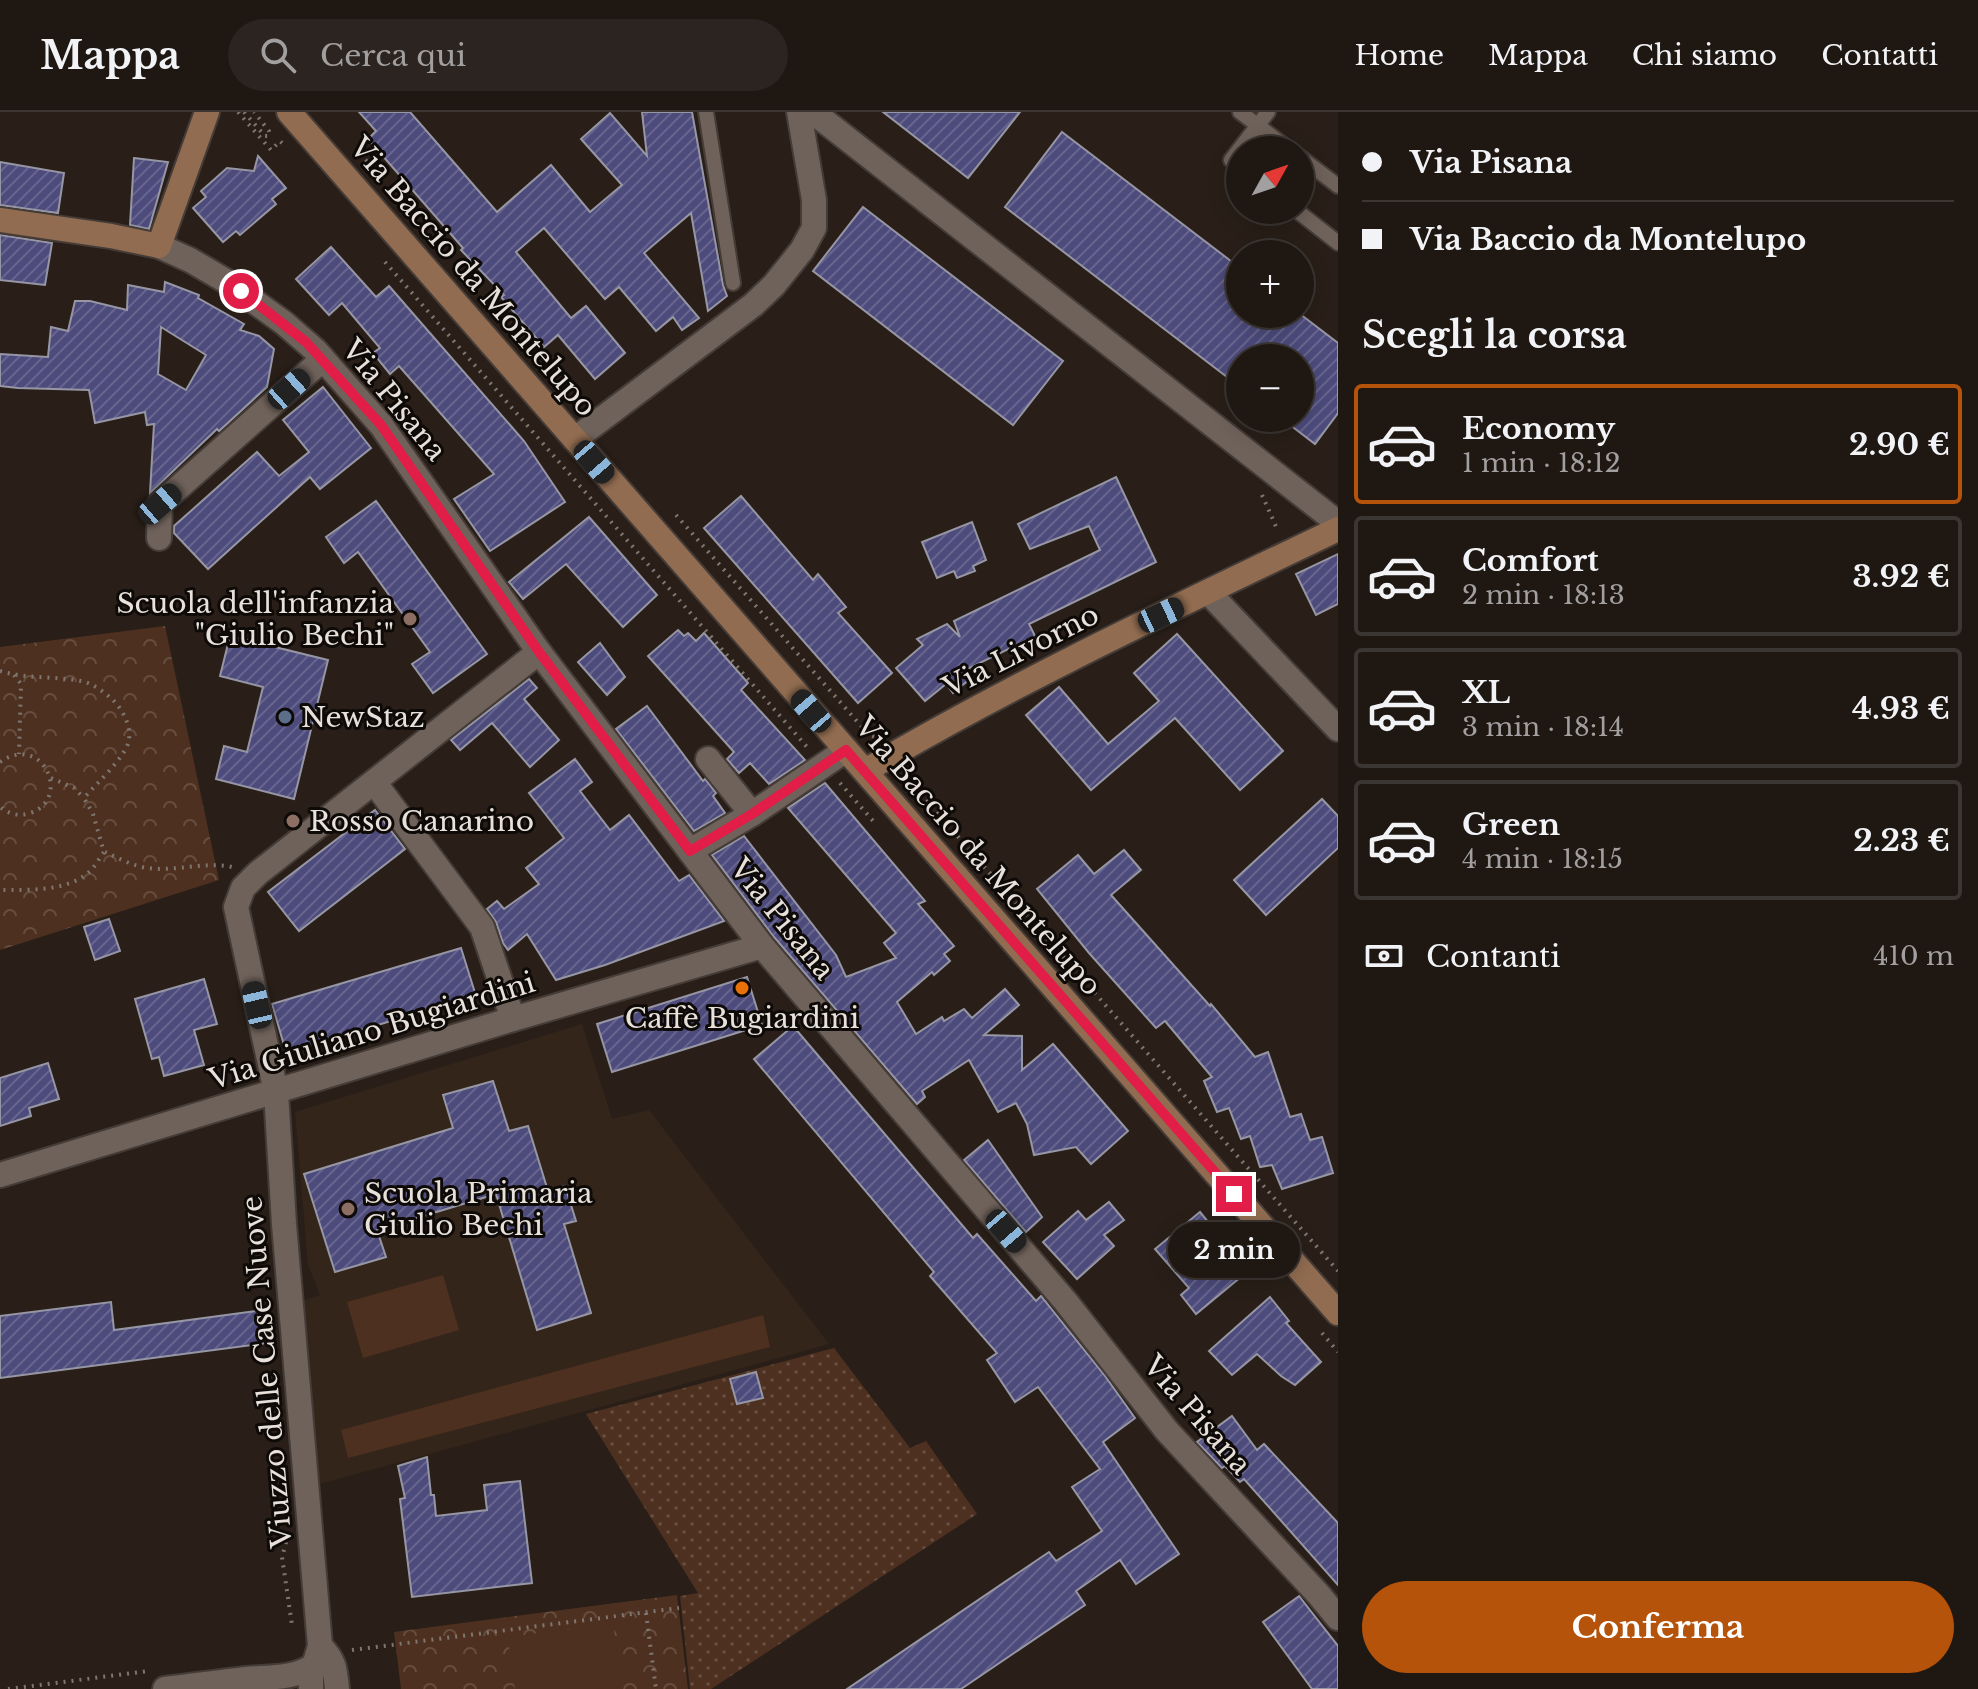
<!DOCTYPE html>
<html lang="it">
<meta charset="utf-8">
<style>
:root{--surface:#1f1712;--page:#2c2420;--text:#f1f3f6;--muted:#a19f9f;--line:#3c3632;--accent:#b45309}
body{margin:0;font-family:"Libre Baskerville",serif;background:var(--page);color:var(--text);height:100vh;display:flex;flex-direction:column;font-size:30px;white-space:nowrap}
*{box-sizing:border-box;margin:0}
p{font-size:26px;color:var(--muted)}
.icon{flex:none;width:44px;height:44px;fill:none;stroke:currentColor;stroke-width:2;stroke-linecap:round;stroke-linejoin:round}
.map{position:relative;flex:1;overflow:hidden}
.side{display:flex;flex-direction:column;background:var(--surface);width:640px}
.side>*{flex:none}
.banner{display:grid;align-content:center;height:176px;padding:0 24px;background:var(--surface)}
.needle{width:52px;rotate:50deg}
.fabs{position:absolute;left:1226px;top:24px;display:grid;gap:16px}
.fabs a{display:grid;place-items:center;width:88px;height:88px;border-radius:50%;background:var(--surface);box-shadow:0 4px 20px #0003,0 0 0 2px var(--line);font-size:40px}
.end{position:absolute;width:36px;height:36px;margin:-18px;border:10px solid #e11d48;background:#fff;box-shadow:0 0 0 4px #fff}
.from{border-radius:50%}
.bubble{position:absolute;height:56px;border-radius:28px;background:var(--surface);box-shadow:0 4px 20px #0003,0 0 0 2px var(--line);font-size:26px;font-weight:800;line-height:56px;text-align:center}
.car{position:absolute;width:24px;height:48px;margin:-24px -12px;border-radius:10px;box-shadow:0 0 6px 2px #0007;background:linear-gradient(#222 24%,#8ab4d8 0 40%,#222 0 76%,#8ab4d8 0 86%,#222 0)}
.banner b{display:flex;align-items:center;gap:28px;height:76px;font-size:30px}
.banner b+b{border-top:2px solid var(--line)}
.banner i{width:20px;height:20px;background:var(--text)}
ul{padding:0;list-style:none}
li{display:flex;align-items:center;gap:24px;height:120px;margin:0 16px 12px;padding:0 8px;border:4px solid var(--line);border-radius:8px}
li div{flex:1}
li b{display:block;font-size:30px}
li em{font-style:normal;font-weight:800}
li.selected{border-color:var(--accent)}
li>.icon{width:72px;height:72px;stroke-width:1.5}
h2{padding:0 24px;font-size:36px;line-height:96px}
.pay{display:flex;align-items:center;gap:20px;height:88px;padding:0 24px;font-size:30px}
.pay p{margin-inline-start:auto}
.primary-button{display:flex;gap:16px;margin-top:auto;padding:16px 24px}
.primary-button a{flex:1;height:92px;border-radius:48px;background:var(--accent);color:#fff;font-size:32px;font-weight:800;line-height:92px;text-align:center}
header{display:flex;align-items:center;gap:48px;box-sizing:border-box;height:112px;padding:0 40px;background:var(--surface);border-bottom:2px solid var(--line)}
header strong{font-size:38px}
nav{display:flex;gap:44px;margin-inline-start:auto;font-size:28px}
.search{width:560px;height:72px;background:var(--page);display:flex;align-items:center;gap:20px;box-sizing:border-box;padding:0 28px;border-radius:44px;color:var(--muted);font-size:30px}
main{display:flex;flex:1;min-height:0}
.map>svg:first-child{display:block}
.education{fill:#34251a}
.park{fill:url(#park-crowns)}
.garden{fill:url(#garden-dots)}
.pitch{fill:#4d301f}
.building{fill:url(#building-hatch);stroke:#9696a4;stroke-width:2;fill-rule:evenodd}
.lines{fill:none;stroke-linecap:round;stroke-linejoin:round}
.lane-casing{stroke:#453c38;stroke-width:18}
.street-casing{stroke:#453c38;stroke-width:28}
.secondary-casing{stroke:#453c38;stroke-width:28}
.path{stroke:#7f7670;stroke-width:4;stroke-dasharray:2 6;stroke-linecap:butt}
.lane{stroke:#6f625a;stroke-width:14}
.street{stroke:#6f625a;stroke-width:24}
.secondary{stroke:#916c50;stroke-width:24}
.route{stroke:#e11d48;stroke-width:10}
.education-dot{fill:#8d6e63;stroke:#0e0a07;stroke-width:3}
.service-dot{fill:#5c6f8a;stroke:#0e0a07;stroke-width:3}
.food-dot{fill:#e8710a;stroke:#0e0a07;stroke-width:3}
.labels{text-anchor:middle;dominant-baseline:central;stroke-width:6;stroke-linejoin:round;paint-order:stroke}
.street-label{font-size:28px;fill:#e7e0db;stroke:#0e0a07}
.poi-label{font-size:28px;fill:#e7e0db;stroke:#0e0a07;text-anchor:start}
</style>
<header>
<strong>Mappa</strong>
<div class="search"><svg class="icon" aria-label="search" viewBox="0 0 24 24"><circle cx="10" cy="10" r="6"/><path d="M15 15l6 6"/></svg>Cerca qui</div>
<nav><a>Home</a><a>Mappa</a><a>Chi siamo</a><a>Contatti</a></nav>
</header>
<main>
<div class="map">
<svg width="1338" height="1577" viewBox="0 0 1338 1577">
<defs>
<pattern id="park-crowns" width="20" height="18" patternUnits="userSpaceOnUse" patternTransform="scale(2)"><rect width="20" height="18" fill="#4d301f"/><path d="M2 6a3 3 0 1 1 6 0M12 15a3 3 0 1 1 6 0" fill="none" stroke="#674e3f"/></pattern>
<pattern id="garden-dots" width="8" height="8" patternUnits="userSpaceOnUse" patternTransform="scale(2)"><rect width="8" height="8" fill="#4d301f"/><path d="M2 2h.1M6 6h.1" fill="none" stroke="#674e3f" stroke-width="1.8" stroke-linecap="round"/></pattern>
<pattern id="building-hatch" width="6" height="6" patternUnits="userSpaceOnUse" patternTransform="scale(2)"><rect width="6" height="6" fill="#4d4b7c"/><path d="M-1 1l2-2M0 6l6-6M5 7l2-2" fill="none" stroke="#67658e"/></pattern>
</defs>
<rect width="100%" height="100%" fill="#291f18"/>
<polygon class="education" points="582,912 612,1007 649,998 829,1232 320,1372 302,1189 320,1183 308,1153 295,1000"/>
<g class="park">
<polygon points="165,514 219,768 0,838 0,535"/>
<polygon points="677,1483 688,1577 401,1577 394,1520"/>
</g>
<polygon class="garden" points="834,1236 910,1336 926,1329 977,1402 711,1577 690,1577 680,1484 698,1481 586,1302"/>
<g class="pitch">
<polygon points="443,1163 459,1218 363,1246 347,1190"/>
<polygon points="763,1203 770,1235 348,1346 341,1318"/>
<polygon points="613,1512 621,1574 597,1577 515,1577 508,1525"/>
</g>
<g class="building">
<polygon points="359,0 410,0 497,100 551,53 590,100 622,73 581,27 610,1 647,44 642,0 692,0 723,173 727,184 708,199 691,101 644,141 699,206 682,218 673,205 656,219 619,175 605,187 544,116 516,140 571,206 586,194 625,241 595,267 558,223 544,235 501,185 504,183 461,138 463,136 368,27 376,19"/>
<polygon points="883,0 1020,0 968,66"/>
<polygon points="1062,20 1240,156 1240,202 1300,202 1338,231 1338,301 1315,332 1281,306 1300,306 1300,246 1240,246 1240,275 1005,95"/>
<polygon points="258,44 286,76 272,87 276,92 240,123 236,119 223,130 193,96 206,85 201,79 227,56 254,59"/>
<polygon points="134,46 168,50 149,117 130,113"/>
<polygon points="0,50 64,61 58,101 0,93"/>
<polygon points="863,95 1063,249 1013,313 813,159"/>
<polygon points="0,123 52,131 45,173 0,168"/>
<polygon points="331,135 376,185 389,174 524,329 565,390 490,439 454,387 494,362 399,254 390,262 373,241 380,236 342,191 329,203 296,167"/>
<path d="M165 170 199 183 198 186 244 212 240 218 259 224 274 237 267 275 219 319 217 317 150 381 154 312 147 313 145 300 95 311 89 278 18 276 0 274V242L48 245 51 215 68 219 75 189H90L127 198 128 173 164 180ZM161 215 206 243 186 278 158 262Z"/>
<polygon points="323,275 371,336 320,377 310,365 208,457 174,421 174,414 257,340 279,364 309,340 283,308"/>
<polygon points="1116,365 1156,450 1029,512 1035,524 963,559 970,567 953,581 946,572 925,589 896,556 923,533 917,527 947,512 960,525 954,509 1100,438 1089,414 1030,437 1018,412"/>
<polygon points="741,384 813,468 818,462 846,495 838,501 892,561 858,591 704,416"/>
<polygon points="376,389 487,542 433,581 412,552 430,540 358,440 344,451 326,425"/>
<polygon points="589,405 657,483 623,515 566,452 523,487 509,470"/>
<polygon points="972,410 986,448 973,454 975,459 957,466 954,459 937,466 922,430"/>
<polygon points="1338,442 1338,492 1316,503 1296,462"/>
<polygon points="678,518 684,524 688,521 696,529 704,521 748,571 741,578 805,648 769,672 750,651 739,661 727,647 734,640 648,544"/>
<polygon points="1177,522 1283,639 1240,678 1175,606 1091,678 1026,603 1059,575 1108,632 1159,589 1134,561"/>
<polygon points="230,524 328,548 294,687 216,667 224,634 247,640 263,575 220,564"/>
<polygon points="600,531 625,565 607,583 578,550"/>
<polygon points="529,567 537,576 524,587 559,628 530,655 492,611 460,638 451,628"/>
<polygon points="647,594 703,669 705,667 716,681 713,684 725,701 694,719 616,617"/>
<polygon points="575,647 592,670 580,679 610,718 629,703 679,769 689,763 724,809 605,853 556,868 527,822 508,838 503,831 496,810 487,797 497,789 504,797 539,772 526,756 564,726 529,681"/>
<polygon points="825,671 925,789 918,792 954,834 944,842 950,849 934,863 932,860 897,890 916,922 942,905 944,909 964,897 972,906 1005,877 1019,893 984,923 1022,924 1022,958 1053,932 1128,1019 1091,1052 1076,1035 1034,1043 1027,1012 1016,991 998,1000 969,948 922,979 925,985 917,992 774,825 712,743 744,724 836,843 846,865 896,846 884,831 896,821 788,696"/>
<polygon points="1322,687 1338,704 1338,736 1266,803 1234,768"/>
<polygon points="375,698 405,737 299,819 268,780"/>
<polygon points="1124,738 1141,758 1111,783 1210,894 1211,892 1255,945 1268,940 1290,1005 1301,1002 1310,1028 1322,1025 1333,1061 1282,1077 1272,1053 1260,1055 1250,1024 1241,1027 1229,996 1217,1000 1204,969 1212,965 1165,909 1156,916 1089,841 1037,777 1078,743 1094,762"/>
<polygon points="109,807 120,839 95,848 84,815"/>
<polygon points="461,836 476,884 286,940 272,892"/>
<polygon points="747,865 762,913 612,960 597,912"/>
<polygon points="204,867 217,912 194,918 204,953 164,964 159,945 152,947 135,887"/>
<polygon points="793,914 973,1126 977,1122 1036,1189 1041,1184 1105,1264 1135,1306 1103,1330 1179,1442 1136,1472 1120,1448 1076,1479 1085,1493 961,1577 847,1577 1049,1440 1056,1449 1102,1419 1072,1375 1100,1357 1038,1275 1015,1290 987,1248 997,1241 930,1164 934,1160 754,947"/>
<polygon points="48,951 59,987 29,996 31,1004 0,1014 0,966"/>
<polygon points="493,969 509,1019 528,1014 548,1079 565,1074 576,1109 564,1112 591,1201 537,1218 496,1082 377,1118 386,1145 335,1160 304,1062 453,1016 443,983"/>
<polygon points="988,1028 1042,1105 1026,1120 964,1048"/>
<polygon points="1109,1090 1124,1108 1104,1123 1114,1134 1077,1167 1043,1130 1078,1099 1086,1108"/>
<polygon points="1200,1100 1248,1159 1196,1202 1181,1183 1189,1176 1155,1137"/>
<polygon points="1270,1185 1289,1209 1286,1211 1321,1250 1295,1273 1281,1264 1257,1242 1232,1263 1209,1239"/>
<polygon points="111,1190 114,1218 264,1198 268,1231 0,1266 0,1204"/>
<polygon points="756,1260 763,1286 737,1292 730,1267"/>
<polygon points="1232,1304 1257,1338 1264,1332 1338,1411 1338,1473 1244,1367 1240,1370 1225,1354 1222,1356 1197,1330"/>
<polygon points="427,1345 431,1383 434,1383 436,1404 487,1398 484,1373 520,1369 532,1471 412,1485 400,1387 405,1386 398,1354"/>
<polygon points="1299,1484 1338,1534 1338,1577 1312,1577 1263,1510"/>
</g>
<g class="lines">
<g class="lane-casing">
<g id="lane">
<polyline points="706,0 733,171"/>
<polyline points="1240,0 1290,38"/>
<polyline points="1300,45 1338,74"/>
<polyline points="1240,55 1231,48 1268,0"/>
<polyline points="1296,98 1338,131"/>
</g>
</g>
<g class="street-casing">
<g id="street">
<polyline points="813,0 1338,411"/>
<polyline points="159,134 190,148 226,169 284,211 315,238 381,313 539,540 762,834 1066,1190 1167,1319 1319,1483 1338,1506"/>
<polyline points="575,327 753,193 774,173 802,138 814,116 814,88 799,0"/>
<polyline points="159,426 160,392 323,247"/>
<polyline points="1208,480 1338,617"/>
<polyline points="708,647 752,702"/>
<polyline points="374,670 482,815 513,907"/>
<polyline points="690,739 752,702 846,638"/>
<polyline points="0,1063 513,907 762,834"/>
<path d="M320 1534C335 1549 335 1557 337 1577"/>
<path d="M165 1577C192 1574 219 1570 246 1567 269 1565 293 1567 313 1554"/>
<polyline points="311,1577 311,1564 320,1534 284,1112 276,980 236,795 243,776 258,761 539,540"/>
</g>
</g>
<g class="secondary-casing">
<g id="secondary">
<polyline points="289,0 1338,1201"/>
<polyline points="0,108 111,124 159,134 207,0"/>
<path d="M865 659C1017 569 1178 494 1338 417"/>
</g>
</g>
<g class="path">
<polyline points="238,0 271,38 280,29 282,31"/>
<polyline points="244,0 265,24 268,24 270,22 269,19 254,0"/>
<polyline points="360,42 381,65"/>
<polyline points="385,150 807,635"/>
<polyline points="1262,383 1278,419"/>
<polyline points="676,403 869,623 875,625"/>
<path d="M0 559C26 567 54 564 81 569 92 571 104 580 113 588 122 597 131 613 129 627 128 643 95 673 84 686L93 702 104 740C100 745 97 751 93 756 72 780 29 778 0 778"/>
<polyline points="14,563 21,572 19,642"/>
<path d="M0 650C44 620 72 688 30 701 19 705 9 702 0 695"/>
<polyline points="905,664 1338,1159"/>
<polyline points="51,666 74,676 84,686"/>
<polyline points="840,671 874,710"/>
<path d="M105 740C118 746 133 754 147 756 176 760 204 749 232 755"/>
<polyline points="1322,1221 1338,1240"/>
<polyline points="286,1430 282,1445 292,1513"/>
<polyline points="646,1501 656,1577"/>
<polyline points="352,1538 679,1496"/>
<polyline points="8,1577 149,1559"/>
</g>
<use href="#lane" class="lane"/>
<use href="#street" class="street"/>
<use href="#secondary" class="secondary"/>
</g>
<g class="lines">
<polyline class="route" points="241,179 306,230 381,313 539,540 690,739 752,702 846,638 1234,1082"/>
</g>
<g class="education-dot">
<circle cx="410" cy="507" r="8"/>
<circle cx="293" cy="709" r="8"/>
<circle cx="348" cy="1097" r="8"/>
</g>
<circle class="service-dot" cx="285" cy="605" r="8"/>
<circle class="food-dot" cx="742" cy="876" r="8"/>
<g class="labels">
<g class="street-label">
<text transform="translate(473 165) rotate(49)">Via Baccio da Montelupo</text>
<text transform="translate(394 288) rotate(51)">Via Pisana</text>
<text transform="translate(1021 539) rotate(-27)">Via Livorno</text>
<text transform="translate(978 744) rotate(49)">Via Baccio da Montelupo</text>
<text transform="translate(782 807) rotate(51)">Via Pisana</text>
<text transform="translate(372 919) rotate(-17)">Via Giuliano Bugiardini</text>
<text transform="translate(267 1260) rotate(-95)">Viuzzo delle Case Nuove</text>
<text transform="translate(1197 1303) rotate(49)">Via Pisana</text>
</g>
<g class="poi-label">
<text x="394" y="491" text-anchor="end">Scuola dell'infanzia<tspan x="394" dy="32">"Giulio Bechi"</tspan></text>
<text x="301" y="605">NewStaz</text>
<text x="309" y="709">Rosso Canarino</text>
<text x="742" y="906" text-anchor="middle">Caffè Bugiardini</text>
<text x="364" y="1081">Scuola Primaria<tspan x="364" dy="32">Giulio Bechi</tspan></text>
</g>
</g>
</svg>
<div class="fabs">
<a><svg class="needle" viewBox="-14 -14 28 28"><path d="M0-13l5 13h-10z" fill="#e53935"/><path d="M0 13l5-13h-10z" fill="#a19f9f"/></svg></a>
<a>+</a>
<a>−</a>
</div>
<i class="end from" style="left:241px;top:179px"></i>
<i class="end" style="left:1234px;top:1082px"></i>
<div class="bubble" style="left:1168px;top:1110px;width:132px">2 min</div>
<i class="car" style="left:289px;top:277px;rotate:48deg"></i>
<i class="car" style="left:594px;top:350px;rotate:139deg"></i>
<i class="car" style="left:160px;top:392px;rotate:49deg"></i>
<i class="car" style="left:1161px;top:503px;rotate:65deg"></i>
<i class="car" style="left:811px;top:599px;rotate:319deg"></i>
<i class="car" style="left:257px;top:893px;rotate:347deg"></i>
<i class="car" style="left:1006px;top:1119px;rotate:139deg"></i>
</div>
<section class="side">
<div class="banner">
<b><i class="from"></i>Via Pisana</b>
<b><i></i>Via Baccio da Montelupo</b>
</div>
<h2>Scegli la corsa</h2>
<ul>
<li class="selected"><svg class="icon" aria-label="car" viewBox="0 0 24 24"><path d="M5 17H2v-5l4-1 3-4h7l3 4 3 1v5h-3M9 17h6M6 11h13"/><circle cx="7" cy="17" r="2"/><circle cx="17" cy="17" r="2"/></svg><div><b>Economy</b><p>1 min · 18:12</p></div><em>2.90 €</em></li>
<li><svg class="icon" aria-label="car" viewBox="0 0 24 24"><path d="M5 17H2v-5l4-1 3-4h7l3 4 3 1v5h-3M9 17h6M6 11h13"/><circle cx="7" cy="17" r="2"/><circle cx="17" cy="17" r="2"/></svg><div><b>Comfort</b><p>2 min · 18:13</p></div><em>3.92 €</em></li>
<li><svg class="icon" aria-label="car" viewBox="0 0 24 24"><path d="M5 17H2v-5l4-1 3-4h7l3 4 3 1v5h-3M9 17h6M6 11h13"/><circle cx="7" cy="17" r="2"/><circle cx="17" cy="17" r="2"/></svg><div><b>XL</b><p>3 min · 18:14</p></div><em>4.93 €</em></li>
<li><svg class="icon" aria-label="car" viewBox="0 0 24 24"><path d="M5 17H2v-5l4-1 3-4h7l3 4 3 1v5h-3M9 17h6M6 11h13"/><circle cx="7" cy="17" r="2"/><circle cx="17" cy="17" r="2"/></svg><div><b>Green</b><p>4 min · 18:15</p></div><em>2.23 €</em></li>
</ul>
<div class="pay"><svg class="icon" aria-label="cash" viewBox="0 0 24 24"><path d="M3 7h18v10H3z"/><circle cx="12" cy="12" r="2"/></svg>Contanti<p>410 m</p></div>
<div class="primary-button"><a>Conferma</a></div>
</section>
</main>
